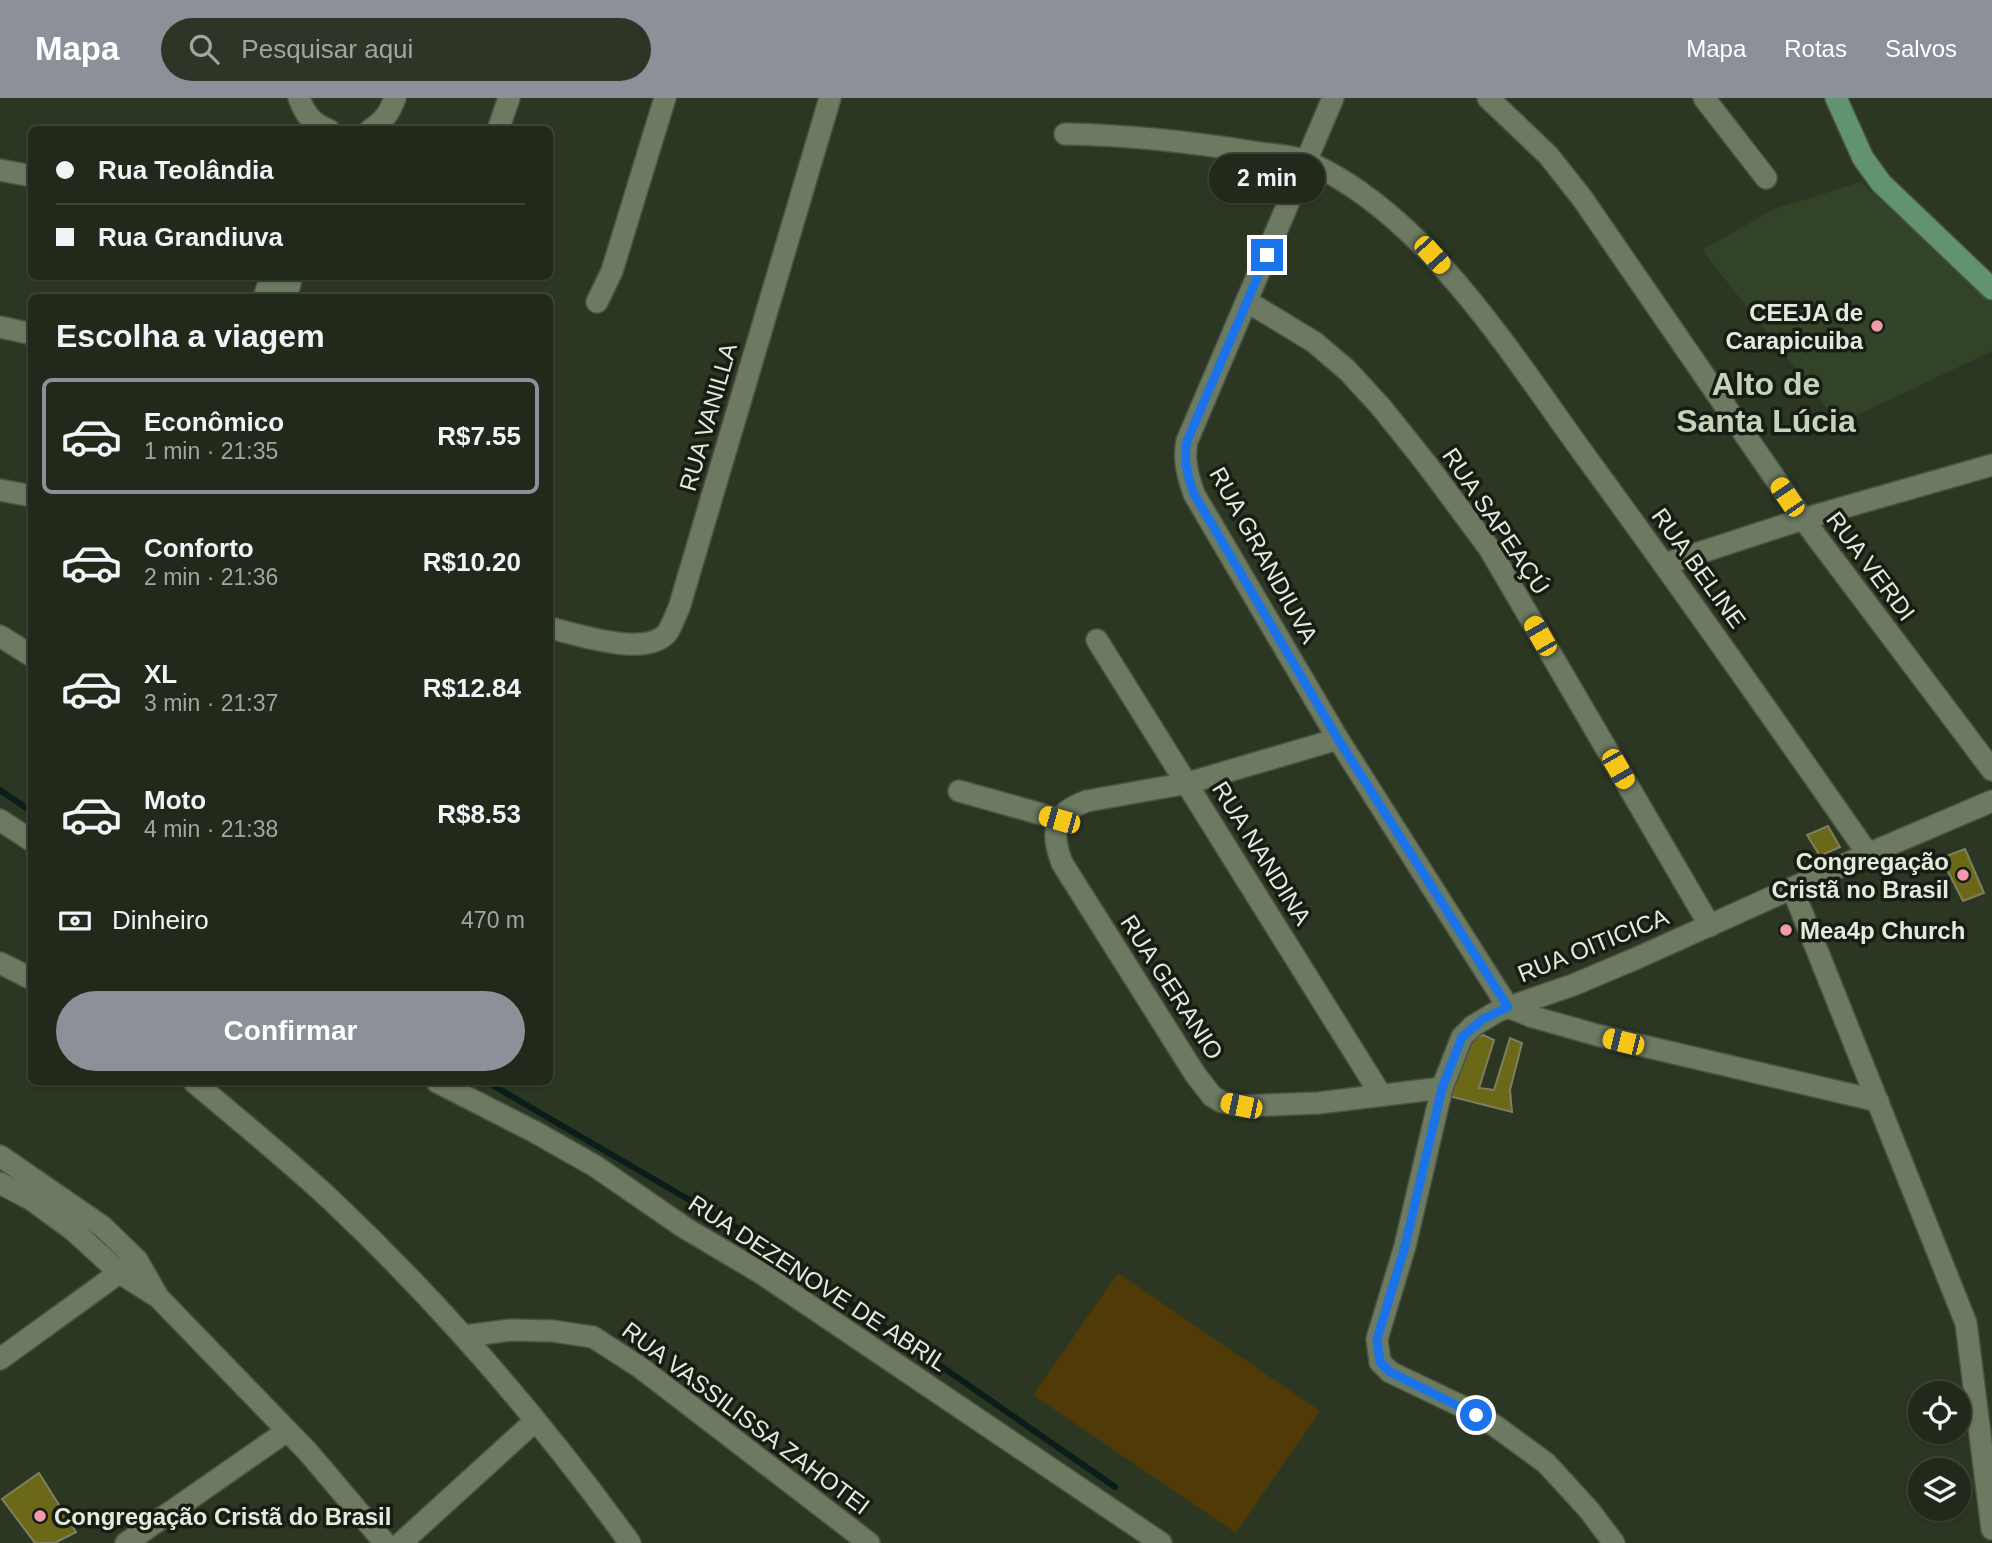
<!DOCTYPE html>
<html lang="pt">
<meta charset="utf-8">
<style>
:root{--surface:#20291a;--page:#2d3527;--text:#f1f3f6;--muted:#a2a6a2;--line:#3d4539;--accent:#8c9099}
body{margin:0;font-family:Arial,sans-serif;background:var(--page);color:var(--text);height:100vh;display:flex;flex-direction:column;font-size:26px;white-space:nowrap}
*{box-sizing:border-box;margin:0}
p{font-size:23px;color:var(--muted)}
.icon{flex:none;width:38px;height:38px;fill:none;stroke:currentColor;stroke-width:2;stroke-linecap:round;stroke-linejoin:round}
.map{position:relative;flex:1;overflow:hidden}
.drawer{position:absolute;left:28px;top:196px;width:525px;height:791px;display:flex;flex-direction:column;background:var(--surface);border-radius:10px;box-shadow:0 2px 5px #0004,0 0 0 2px var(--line)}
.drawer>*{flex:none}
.hud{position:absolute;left:28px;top:28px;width:525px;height:154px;border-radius:10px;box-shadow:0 2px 5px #0004,0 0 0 2px var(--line);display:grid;align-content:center;height:154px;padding:0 28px;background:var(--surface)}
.controls{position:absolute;left:1908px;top:1283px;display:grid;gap:14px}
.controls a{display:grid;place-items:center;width:63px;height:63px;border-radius:50%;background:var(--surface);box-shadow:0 2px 5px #0004,0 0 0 2px var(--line);font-size:35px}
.end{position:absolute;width:32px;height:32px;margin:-16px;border:9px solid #1a73e8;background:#fff;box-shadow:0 0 0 4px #fff}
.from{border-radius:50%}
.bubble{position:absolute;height:49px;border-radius:24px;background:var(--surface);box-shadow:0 2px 5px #0004,0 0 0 2px var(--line);font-size:23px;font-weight:600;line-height:49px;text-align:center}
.car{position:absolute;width:21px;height:42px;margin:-21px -10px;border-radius:9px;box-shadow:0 0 5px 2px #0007;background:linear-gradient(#f5c518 24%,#345 0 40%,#f5c518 0 76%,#345 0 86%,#f5c518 0)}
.hud b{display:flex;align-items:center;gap:24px;height:66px;font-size:26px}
.hud b+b{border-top:2px solid var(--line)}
.hud i{width:18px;height:18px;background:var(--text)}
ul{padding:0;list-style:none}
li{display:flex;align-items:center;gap:21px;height:116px;margin:0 14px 10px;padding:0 14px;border:4px solid transparent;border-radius:10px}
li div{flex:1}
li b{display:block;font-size:26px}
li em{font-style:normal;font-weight:600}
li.current{border-color:var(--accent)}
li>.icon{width:63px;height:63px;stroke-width:1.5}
h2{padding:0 28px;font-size:32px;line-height:84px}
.pay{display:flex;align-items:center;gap:18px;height:77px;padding:0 28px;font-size:26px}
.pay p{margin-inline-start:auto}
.action{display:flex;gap:14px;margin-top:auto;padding:14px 28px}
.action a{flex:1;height:80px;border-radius:42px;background:var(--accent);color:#fff;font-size:28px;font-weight:600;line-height:80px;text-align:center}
header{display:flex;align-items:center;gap:42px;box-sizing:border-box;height:98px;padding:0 35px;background:var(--accent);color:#fff}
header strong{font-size:33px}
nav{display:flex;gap:38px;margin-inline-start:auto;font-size:24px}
.search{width:490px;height:63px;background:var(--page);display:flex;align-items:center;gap:18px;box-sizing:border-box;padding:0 24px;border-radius:38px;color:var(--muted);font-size:26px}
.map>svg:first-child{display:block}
.built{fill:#334328}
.green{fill:#503a07}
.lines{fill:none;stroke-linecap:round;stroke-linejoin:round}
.stream{stroke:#0a1d1a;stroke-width:6}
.building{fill:#6b6917;stroke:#7e7e63;stroke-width:2}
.minor-casing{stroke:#4a5442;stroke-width:24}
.major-casing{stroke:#4a5442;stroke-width:24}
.minor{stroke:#6c7a62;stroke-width:21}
.major{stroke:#629371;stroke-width:21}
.route{stroke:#1a73e8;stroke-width:9}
.poi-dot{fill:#f39aaa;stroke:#171d13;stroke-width:2.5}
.labels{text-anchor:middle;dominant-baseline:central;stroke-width:7;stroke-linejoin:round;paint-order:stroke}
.poi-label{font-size:24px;font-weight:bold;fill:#e3ebdd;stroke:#171d13;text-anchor:end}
.street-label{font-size:24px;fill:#e3ebdd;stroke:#171d13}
.district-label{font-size:32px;font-weight:bold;fill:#c4d3ba;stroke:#171d13}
</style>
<header>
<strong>Mapa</strong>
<div class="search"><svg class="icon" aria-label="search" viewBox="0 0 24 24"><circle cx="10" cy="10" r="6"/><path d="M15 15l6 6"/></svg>Pesquisar aqui</div>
<nav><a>Mapa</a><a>Rotas</a><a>Salvos</a></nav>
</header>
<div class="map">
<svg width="1992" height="1445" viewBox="0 0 1992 1445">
<rect width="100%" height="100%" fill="#2b3723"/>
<polygon class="built" points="1861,84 1992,203 1992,253 1839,326 1702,152 1774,111"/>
<polygon class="green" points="1118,1175 1320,1313 1236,1435 1033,1297"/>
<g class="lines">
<g class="stream">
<polyline points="0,692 32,714"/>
<polyline points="487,984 765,1146 1115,1389"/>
</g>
</g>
<g class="building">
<polygon points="1828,728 1840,749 1820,758 1807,737"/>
<polygon points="1965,751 1984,795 1963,803 1941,760"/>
<polygon points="1483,937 1494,942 1479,990 1494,992 1510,940 1522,945 1510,992 1512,1014 1449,998 1468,942"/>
<polygon points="39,1375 76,1434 55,1445 35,1445 2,1401"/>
</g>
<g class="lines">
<g class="minor-casing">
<g id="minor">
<path d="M299 0C305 16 312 26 329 32"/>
<path d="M1333 0 1187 343C1183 362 1188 378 1194 396L1338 641 1508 909 1533 919 1597 937 1878 1003"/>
<polyline points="1488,0 1548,57 1582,100 1803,421 1992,672"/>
<polyline points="1704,0 1766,80"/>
<path d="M370 32C384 23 390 14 395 0"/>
<polyline points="498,32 509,0"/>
<path d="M1065 36C1129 37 1191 44 1254 54 1271 57 1294 57 1310 65 1429 119 1514 261 1589 363 1684 493 1776 624 1868 756"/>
<polyline points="0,72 32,78"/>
<polyline points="264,200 271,178"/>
<polyline points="286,200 292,178"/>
<polyline points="597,204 612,173 665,0"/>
<polyline points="1248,204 1314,244 1347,272 1381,309 1425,364 1489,450 1710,828"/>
<polyline points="0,229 32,236"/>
<polyline points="0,392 32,398"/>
<polyline points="1665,466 1803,421 1992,367"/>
<path d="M550 530C576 536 646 560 667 535 672 528 675 518 679 510L830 0"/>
<polyline points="0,538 32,558"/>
<polyline points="1097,542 1381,997"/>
<path d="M1338 641 1188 685 1087 703C1053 715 1050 733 1062 765L1195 976 1212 998 1222 1004 1241 1008 1318 1005 1442 990"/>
<polyline points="959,693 1059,721"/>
<polyline points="0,722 32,743"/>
<polyline points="1793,792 1966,1225 1992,1431"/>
<polyline points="0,865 32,881"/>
<path d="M194 984C240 1023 287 1061 331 1102 441 1206 541 1322 630 1445"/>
<polyline points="437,984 535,1034 595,1068 685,1130 761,1175 1161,1445"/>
<polyline points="0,1058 103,1129 137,1162 157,1197"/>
<polyline points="0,1085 32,1102 73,1132 120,1175 158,1199 308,1354 385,1445"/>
<polyline points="465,1238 511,1232 553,1233 593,1239 641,1270 869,1445"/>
<polyline points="0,1261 130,1167"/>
<polyline points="126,1445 287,1333"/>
<polyline points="401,1445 535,1323"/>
<polyline points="1614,1445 1589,1412 1546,1365 1494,1327 1459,1307 1390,1274 1380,1264 1377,1241 1405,1148 1442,990 1462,939 1473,928 1498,913 1573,887 1637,860 1868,756 1992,703"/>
</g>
</g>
<g class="major-casing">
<polyline id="major" points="1836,0 1863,60 1881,85 1992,191"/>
</g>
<use href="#minor" class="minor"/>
<use href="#major" class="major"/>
</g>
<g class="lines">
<path class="route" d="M1267 157 1187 343C1183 362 1188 378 1194 396L1338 641 1508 909 1483 921 1462 939 1442 990 1405 1148 1377 1241 1380 1264 1390 1274 1476 1317"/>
</g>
<g class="poi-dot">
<circle cx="1877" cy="228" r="7"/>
<circle cx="1963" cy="777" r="7"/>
<circle cx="1786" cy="832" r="7"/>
<circle cx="40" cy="1418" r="7"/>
</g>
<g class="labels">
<g class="poi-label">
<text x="1863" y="214">CEEJA de<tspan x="1863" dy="28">Carapicuiba</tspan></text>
<text x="1949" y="763">Congregação<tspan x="1949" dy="28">Cristã no Brasil</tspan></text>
<text x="1800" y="832" text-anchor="start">Mea4p Church</text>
<text x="54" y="1418" text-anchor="start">Congregação Cristã do Brasil</text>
</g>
<g class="street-label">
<text transform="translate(708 319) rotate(-74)">RUA VANILLA</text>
<text transform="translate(1496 423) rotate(56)">RUA SAPEAÇÚ</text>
<text transform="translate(1264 457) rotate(61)">RUA GRANDIUVA</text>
<text transform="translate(1871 468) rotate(53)">RUA VERDI</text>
<text transform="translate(1699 470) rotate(54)">RUA BELINE</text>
<text transform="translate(1262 755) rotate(58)">RUA NANDINA</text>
<text transform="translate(1593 847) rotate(-22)">RUA OITICICA</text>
<text transform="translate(1172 889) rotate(57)">RUA GERANIO</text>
<text transform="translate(818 1185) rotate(33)">RUA DEZENOVE DE ABRIL</text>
<text transform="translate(746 1320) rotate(37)">RUA VASSILISSA ZAHOTEI</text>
</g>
<g class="district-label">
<text x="1766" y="286">Alto de<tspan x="1766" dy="37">Santa Lúcia</tspan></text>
</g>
</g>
</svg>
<div class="controls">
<a><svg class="icon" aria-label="locate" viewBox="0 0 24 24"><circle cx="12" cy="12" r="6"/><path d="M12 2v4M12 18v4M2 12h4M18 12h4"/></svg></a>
<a><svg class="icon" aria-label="layers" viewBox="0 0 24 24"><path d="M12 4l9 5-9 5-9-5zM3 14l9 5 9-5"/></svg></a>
</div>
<i class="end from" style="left:1476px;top:1317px"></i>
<i class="end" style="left:1267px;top:157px"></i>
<div class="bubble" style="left:1209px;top:56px;width:116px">2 min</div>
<i class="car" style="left:1432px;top:157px;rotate:138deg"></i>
<i class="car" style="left:1787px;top:399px;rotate:326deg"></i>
<i class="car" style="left:1540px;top:538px;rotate:330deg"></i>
<i class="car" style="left:1618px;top:671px;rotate:150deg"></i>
<i class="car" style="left:1059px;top:722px;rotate:286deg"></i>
<i class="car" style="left:1623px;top:944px;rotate:284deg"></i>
<i class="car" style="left:1241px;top:1008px;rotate:282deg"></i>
<div class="hud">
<b><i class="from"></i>Rua Teolândia</b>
<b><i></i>Rua Grandiuva</b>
</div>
<section class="drawer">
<h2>Escolha a viagem</h2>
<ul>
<li class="current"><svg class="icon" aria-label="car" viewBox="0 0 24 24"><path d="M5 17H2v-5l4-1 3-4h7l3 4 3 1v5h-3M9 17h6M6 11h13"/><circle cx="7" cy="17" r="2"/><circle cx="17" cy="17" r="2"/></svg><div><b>Econômico</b><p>1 min · 21:35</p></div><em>R$7.55</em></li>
<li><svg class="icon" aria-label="car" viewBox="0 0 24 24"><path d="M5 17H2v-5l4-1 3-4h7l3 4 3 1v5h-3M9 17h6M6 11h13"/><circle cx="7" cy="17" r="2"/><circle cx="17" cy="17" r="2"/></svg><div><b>Conforto</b><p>2 min · 21:36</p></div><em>R$10.20</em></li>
<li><svg class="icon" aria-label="car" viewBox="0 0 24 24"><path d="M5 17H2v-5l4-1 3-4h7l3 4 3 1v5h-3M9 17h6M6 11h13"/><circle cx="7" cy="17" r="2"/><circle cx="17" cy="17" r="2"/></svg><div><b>XL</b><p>3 min · 21:37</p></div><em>R$12.84</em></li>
<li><svg class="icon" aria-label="car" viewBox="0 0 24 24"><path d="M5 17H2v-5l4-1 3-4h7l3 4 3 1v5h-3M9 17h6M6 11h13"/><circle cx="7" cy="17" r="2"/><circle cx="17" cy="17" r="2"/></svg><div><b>Moto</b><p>4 min · 21:38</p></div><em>R$8.53</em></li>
</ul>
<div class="pay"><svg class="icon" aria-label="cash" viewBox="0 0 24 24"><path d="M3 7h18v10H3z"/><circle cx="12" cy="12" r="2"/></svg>Dinheiro<p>470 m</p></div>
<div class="action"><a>Confirmar</a></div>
</section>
</div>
